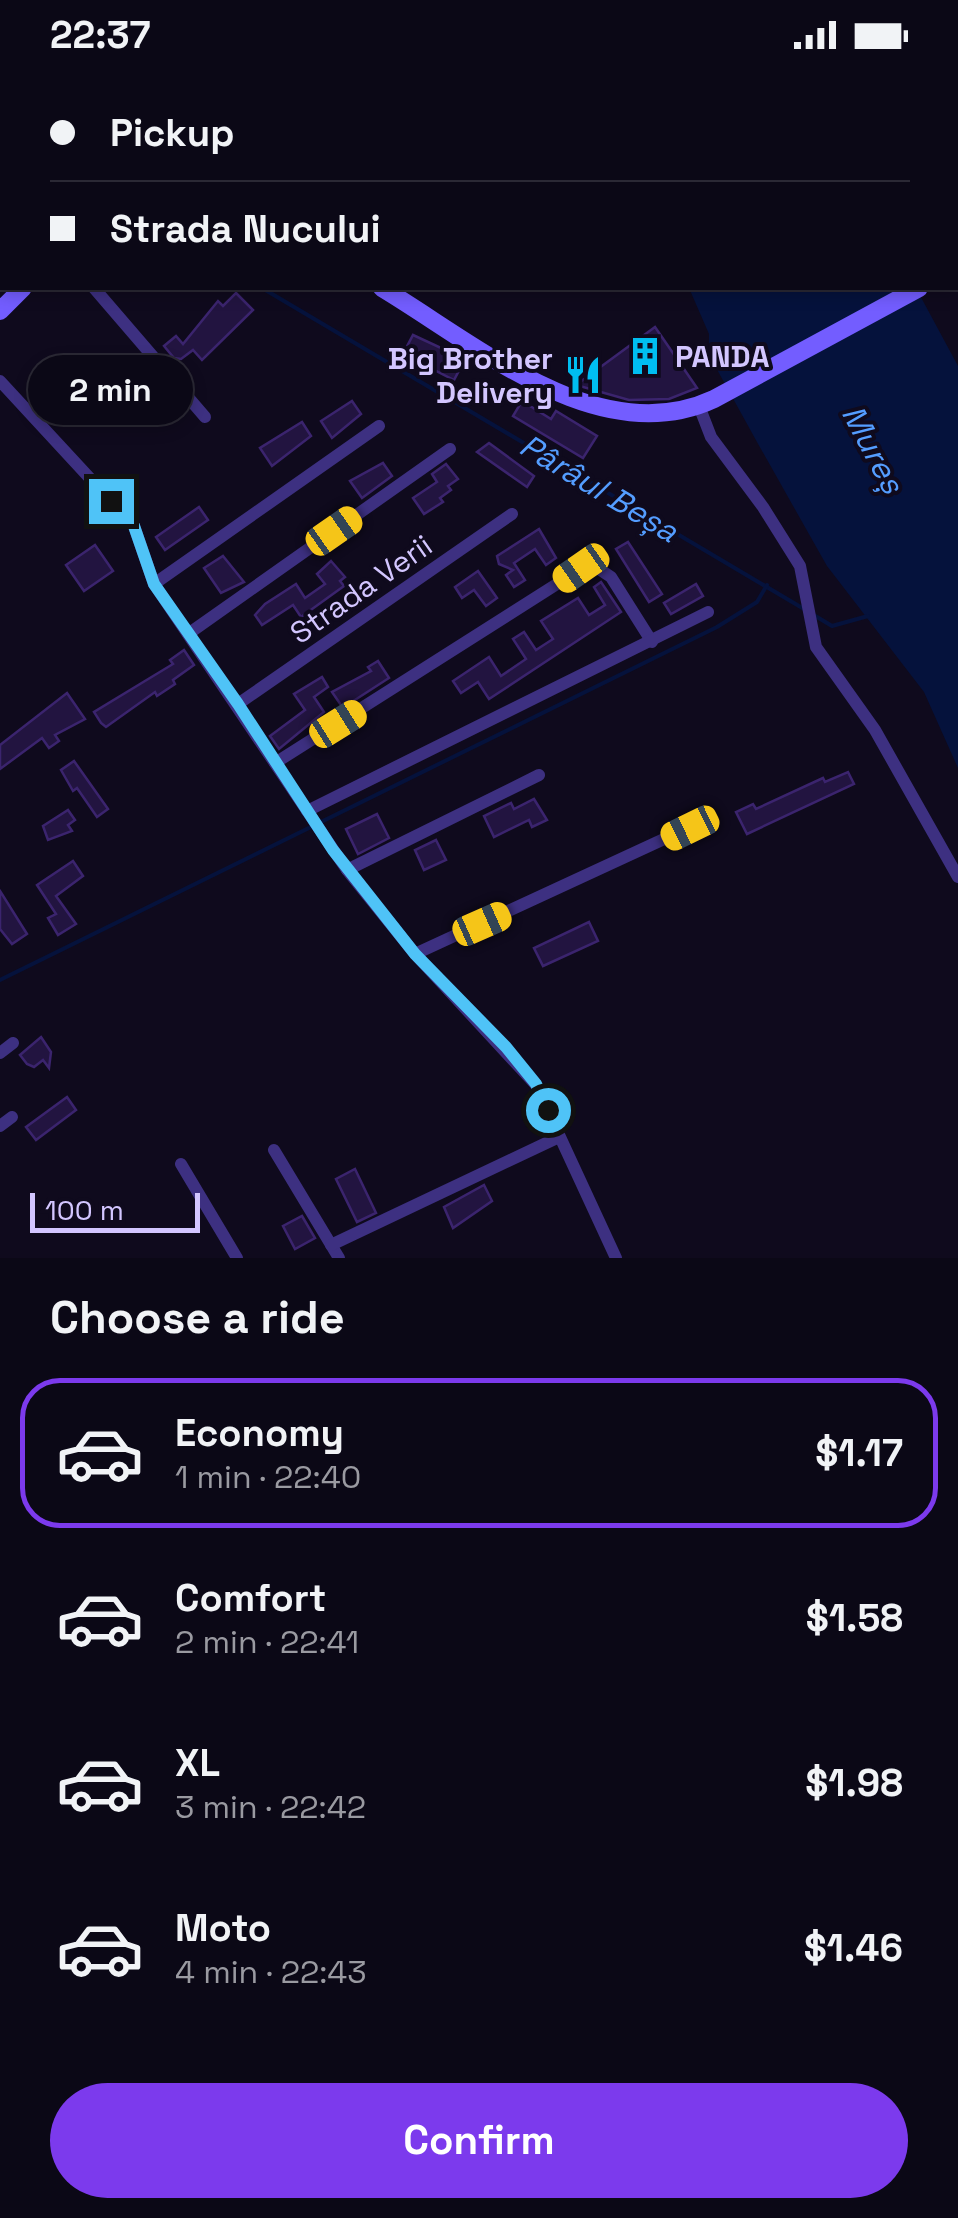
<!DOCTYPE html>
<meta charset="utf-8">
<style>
:root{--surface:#0b0816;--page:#14111f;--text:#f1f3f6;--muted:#9a9aa1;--line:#2b2935;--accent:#7c3aed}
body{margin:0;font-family:"Space Grotesk",sans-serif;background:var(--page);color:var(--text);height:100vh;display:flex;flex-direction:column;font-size:38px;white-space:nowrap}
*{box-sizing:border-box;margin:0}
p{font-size:32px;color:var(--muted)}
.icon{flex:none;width:55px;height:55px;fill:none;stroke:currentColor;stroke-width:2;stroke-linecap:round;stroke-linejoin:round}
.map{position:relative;height:1188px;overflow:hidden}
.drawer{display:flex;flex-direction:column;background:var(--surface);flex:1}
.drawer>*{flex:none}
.top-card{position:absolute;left:0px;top:0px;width:960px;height:220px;box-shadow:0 5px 15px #0003,0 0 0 2px var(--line);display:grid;align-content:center;height:220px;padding:0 50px;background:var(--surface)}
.scale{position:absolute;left:30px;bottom:25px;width:170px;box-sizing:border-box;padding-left:10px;border:5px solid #d3c6ff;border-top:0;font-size:28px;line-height:35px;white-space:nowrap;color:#d3c6ff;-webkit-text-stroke:8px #0f0a1d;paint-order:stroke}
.end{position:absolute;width:45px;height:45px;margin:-22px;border:12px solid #4fc3f7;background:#111;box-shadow:0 0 0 5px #111}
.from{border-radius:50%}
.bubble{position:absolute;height:70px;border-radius:35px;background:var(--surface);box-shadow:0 5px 15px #0003,0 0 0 2px var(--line);font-size:32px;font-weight:700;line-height:70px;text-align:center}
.car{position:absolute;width:30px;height:60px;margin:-30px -15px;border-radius:12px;box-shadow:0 0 8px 2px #0007;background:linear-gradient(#f5c518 24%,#345 0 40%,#f5c518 0 76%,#345 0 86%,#f5c518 0)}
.top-card b{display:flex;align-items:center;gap:35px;height:95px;font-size:38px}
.top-card b+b{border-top:2px solid var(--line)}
.top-card i{width:25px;height:25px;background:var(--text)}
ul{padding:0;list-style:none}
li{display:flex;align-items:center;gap:30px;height:150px;margin:0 20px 15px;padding:0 30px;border:5px solid transparent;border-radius:40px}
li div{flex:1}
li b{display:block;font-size:38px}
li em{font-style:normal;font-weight:700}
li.current{border-color:var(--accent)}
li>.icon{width:90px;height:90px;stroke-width:1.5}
h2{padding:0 50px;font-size:45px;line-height:120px}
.action{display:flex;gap:20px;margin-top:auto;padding:20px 50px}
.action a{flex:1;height:115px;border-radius:60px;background:var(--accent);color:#fff;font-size:40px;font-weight:700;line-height:115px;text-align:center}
.status{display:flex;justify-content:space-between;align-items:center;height:70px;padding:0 50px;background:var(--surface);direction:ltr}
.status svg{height:28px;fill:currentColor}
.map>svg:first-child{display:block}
.water{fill:#05123c}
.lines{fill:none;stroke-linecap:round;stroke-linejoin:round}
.stream{stroke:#05123c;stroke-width:4}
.building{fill:#221440;stroke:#3b246e;stroke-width:2.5}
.street{stroke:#3d3081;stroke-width:12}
.secondary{stroke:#735dff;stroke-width:18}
.route{stroke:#4fc3f7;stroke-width:12}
.labels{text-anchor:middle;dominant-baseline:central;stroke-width:8;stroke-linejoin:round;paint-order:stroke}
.poi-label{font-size:30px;font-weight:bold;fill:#d3c6ff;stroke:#0f0a1d;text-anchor:start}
.street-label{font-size:30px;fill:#d3c6ff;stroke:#0f0a1d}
.water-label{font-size:32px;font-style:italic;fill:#549dff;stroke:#0f0a1d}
</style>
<div class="status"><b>22:37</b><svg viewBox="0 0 49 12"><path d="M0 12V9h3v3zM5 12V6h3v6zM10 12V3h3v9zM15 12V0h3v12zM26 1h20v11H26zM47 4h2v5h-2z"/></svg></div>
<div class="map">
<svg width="958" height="1188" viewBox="0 0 958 1188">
<rect width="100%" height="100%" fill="#0f0a1d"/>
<polygon class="water" points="689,218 916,218 958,296 958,698 924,622 827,496 757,372 709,285 709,264"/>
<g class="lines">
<g class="stream">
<polyline points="0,65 2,66"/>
<polyline points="262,218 804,539"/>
<polyline points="812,544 832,556 868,546"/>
<polyline points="0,910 717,557 757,532 767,515"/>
</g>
</g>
<g class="building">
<polygon points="236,223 253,240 202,290 193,280 181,289 174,288 164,276 176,266 183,274 218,231 223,236"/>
<polygon points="655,257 697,318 669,329 629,330 576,315"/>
<polygon points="413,265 465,289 454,310 403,284"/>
<polygon points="352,331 361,344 332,368 321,351"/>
<polygon points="522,331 551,349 556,341 597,366 583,388 513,346"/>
<polygon points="302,352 311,366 272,396 260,378"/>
<polygon points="489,373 534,406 527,417 477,382"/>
<polygon points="383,393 392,406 362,428 350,411"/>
<polygon points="446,394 458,409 448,416 451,420 440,428 443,432 424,444 413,428 437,412 432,404"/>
<polygon points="199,437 208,450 165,480 156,467"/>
<polygon points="539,459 556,488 546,495 535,479 514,493 525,510 514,517 506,505 513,500 499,494 497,486"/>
<polygon points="628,472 662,524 649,532 616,479"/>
<polygon points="95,475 113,501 84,521 66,495"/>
<polygon points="223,486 244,512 221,523 204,498"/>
<polygon points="331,491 345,507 340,511 344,516 301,547 293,535 262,555 255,545 265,534 296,514 305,528 325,514 317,504"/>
<polygon points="478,501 497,528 486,536 474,520 462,528 455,517"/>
<polygon points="601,512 621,542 489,629 478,612 461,623 453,611 489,587 501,606 526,589 513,569 524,562 536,580 553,569 541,551 578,528 589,545 605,535 594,517"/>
<polygon points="696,514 703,526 671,544 664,533"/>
<polygon points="184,580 194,595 173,610 175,614 157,626 155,622 106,657 101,653 94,642 173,594 170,590"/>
<polygon points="378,591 389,608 344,637 341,635 332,622 371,601 368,597"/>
<polygon points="322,607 328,617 314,627 324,642 279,679 270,666 305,640 294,624"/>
<polygon points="67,623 85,649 55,665 59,671 49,678 42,668 0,699 0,675"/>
<polygon points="74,691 108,739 97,747 77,718 73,721 61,700"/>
<polygon points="848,702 854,714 747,764 736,742 753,734 756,739 823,708 825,712"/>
<polygon points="534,729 547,750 532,757 529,750 494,767 484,746 511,733 514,739"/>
<polygon points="68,740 75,750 68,755 72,761 48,770 43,756"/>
<polygon points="377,744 389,768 358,784 346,759"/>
<polygon points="436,770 446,790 424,800 415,780"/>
<polygon points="73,791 83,806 56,826 76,854 58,865 48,848 56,844 37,815"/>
<polygon points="0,821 27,864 12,874 0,859"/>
<polygon points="589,852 598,871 543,896 534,878"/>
<polygon points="41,967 51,982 49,998 43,990 34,997 27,994 20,985"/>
<polygon points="67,1027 76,1040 36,1070 26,1057"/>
<polygon points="355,1099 376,1143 357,1152 336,1109"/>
<polygon points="484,1115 492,1131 453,1158 444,1137"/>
<polygon points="302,1146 315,1168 295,1179 283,1156"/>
</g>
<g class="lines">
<g class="street">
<polyline points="94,218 205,347"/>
<polyline points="0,311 134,456 154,514 347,800 415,884 536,1015 616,1188"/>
<polyline points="699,336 711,367 763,437 800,496 816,577 875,660 958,807"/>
<polyline points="154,514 379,356"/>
<polyline points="188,564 450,379"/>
<polyline points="238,634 512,444"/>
<polyline points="275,693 590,493 611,507 652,572"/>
<polyline points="307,741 708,542"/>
<polyline points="347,800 539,705"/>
<polyline points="415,884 690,757"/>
<polyline points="0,983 13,973"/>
<polyline points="0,1056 12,1047"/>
<polyline points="274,1080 339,1188"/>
<polyline points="181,1094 237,1188"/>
<polyline points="331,1175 559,1067"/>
</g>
<g class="secondary">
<polyline points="899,0 901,2"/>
<polyline points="958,75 958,76"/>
<path d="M382 218C477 275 600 382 714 329L919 218"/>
<polyline points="0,241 23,218"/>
</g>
</g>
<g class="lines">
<polyline class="route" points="111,431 134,456 154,514 238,634 333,780 415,884 506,977 536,1014 548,1040"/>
</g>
<defs>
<g id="building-bare" transform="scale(3)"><path d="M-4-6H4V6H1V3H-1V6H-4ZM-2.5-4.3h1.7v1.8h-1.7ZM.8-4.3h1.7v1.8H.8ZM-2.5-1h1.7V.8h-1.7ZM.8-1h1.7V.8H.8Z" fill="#00bef1" stroke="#0f0a1d" stroke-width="2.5" paint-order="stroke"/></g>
<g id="restaurant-bare" transform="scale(3)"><path d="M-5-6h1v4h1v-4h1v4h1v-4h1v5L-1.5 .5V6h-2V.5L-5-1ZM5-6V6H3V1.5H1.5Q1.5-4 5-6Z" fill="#00bef1" stroke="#0f0a1d" stroke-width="2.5" paint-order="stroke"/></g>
</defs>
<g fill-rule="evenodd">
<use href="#building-bare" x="645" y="286"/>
<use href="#restaurant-bare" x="583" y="305"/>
</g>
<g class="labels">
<g class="poi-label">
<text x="675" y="286">PANDA</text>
<text x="553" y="288" text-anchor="end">Big Brother<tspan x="553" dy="34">Delivery</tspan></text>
</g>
<g class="street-label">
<text transform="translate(361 519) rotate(-35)">Strada Verii</text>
</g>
<g class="water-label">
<text transform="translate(873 379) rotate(62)">Mureș</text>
<text transform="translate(599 418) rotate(31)">Pârâul Beșa</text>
</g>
</g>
</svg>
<div class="scale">100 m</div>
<i class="end from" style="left:548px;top:1040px"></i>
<i class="end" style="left:111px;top:431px"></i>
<div class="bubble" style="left:28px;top:285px;width:165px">2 min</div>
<i class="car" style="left:334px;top:461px;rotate:55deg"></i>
<i class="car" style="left:581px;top:498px;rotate:235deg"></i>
<i class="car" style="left:338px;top:654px;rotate:58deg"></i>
<i class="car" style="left:690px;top:758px;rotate:244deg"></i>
<i class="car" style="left:482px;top:854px;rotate:66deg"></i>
<div class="top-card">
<b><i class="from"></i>Pickup</b>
<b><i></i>Strada Nucului</b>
</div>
</div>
<section class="drawer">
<h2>Choose a ride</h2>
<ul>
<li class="current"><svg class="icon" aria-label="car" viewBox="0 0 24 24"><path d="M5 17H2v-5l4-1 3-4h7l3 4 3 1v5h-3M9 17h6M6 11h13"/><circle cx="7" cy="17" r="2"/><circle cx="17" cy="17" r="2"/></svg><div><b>Economy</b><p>1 min · 22:40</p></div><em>$1.17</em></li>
<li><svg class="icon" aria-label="car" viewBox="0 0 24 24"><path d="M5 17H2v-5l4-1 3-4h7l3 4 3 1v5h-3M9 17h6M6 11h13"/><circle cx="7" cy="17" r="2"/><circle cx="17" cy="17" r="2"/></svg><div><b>Comfort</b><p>2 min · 22:41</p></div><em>$1.58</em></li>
<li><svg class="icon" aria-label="car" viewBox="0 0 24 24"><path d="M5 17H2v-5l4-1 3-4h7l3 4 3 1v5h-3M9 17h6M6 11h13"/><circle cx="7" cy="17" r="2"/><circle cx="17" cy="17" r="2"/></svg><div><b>XL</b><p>3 min · 22:42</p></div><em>$1.98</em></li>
<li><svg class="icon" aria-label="car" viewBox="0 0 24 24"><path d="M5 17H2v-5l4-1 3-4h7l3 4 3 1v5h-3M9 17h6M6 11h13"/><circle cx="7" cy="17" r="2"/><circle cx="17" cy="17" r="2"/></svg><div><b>Moto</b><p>4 min · 22:43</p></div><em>$1.46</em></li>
</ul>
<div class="action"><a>Confirm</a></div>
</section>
